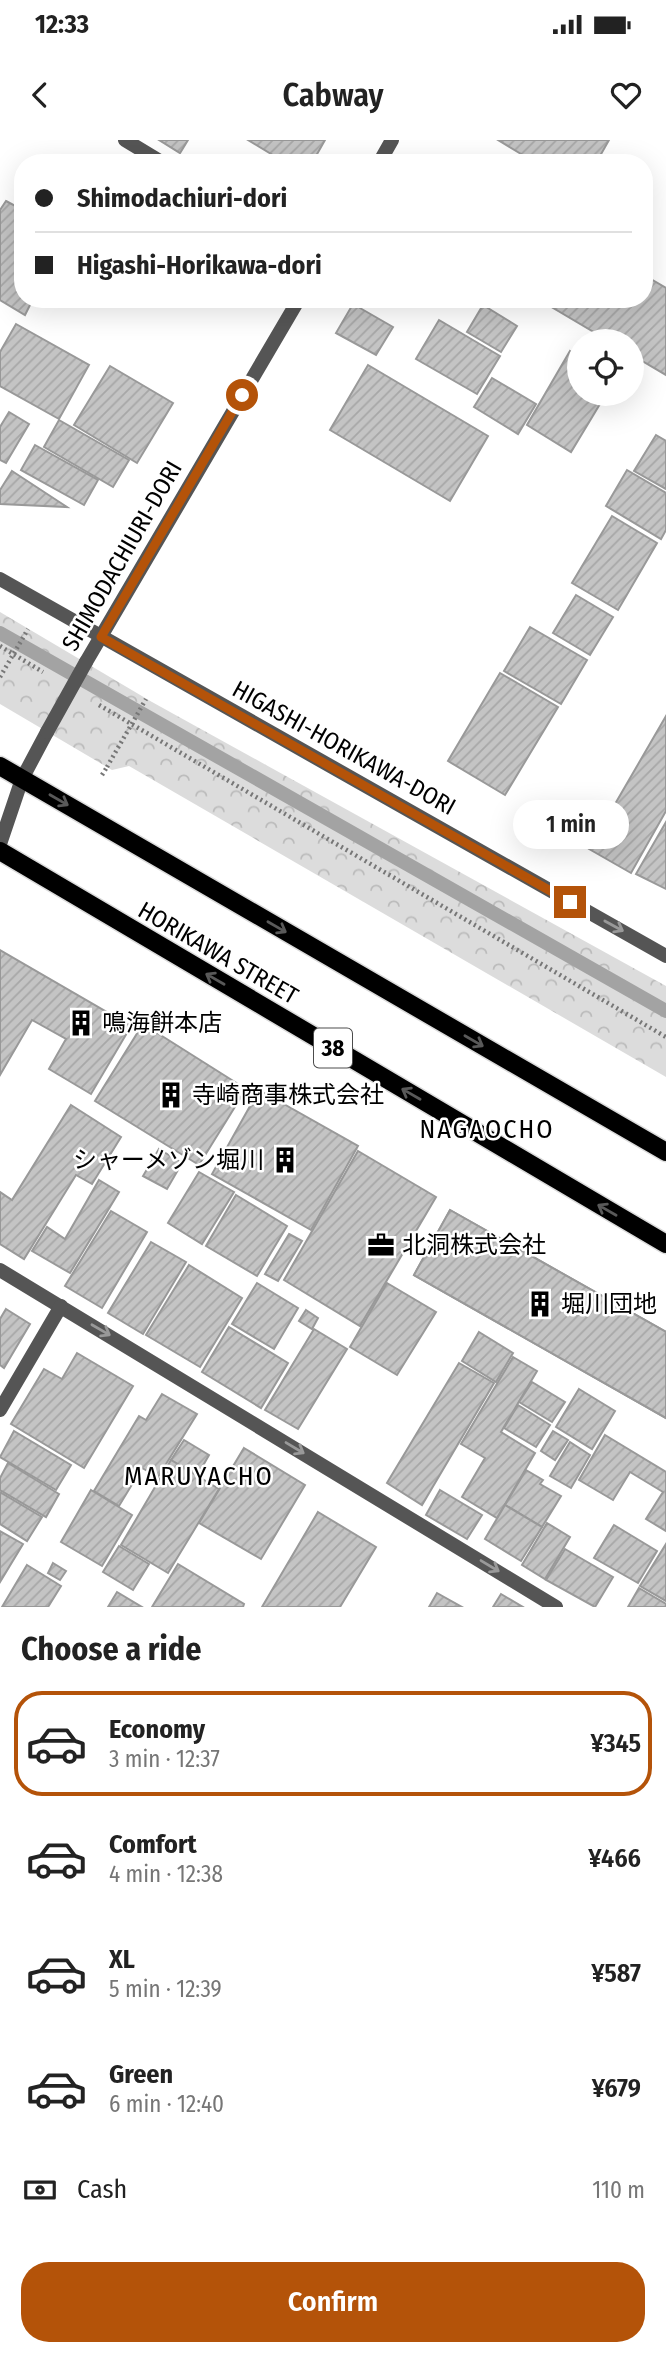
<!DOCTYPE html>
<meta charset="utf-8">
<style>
:root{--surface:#fff;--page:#f2f2f2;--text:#222;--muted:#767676;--line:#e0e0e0;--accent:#b45309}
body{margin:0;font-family:"Fira Sans Condensed","Noto Sans JP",sans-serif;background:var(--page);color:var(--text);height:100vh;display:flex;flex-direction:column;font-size:26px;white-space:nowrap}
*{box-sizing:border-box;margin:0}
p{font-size:23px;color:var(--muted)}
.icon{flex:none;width:38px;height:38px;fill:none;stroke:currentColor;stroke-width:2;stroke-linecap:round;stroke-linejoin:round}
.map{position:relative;height:1467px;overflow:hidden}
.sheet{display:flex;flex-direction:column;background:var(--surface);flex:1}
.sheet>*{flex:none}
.banner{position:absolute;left:14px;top:14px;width:639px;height:154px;border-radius:28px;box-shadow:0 7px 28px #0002;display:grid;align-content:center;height:154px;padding:0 21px;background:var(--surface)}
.tools{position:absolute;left:567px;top:189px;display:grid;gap:14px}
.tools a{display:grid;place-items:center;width:77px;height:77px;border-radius:50%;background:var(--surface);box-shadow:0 7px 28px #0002;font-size:35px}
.end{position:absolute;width:32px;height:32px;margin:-16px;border:9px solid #b45309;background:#fff;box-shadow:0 0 0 4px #fff}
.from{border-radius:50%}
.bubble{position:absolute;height:49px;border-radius:24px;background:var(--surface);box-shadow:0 7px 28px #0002;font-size:23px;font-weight:600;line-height:49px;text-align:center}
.banner b{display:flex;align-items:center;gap:24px;height:66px;font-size:26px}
.banner b+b{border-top:2px solid var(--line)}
.banner i{width:18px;height:18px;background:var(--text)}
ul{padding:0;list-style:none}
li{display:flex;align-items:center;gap:21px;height:105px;margin:0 14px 10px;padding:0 7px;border:4px solid transparent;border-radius:28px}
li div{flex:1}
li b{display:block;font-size:26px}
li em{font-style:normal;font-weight:600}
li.active{border-color:var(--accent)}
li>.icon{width:63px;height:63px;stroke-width:1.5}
h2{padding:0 21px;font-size:32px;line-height:84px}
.pay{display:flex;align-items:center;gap:18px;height:77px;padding:0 21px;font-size:26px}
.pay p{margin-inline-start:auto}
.button{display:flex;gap:14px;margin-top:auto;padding:14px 21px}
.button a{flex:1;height:80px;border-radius:28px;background:var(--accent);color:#fff;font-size:28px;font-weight:600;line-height:80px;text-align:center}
.status{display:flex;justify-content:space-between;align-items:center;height:49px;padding:0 35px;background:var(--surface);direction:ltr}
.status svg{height:19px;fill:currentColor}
header{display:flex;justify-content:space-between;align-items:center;height:91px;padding:0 21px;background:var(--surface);font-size:32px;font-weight:600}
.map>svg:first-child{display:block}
.park{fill:url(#park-crowns)}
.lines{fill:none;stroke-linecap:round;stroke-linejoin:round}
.stream{stroke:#a3a3a3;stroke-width:14}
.building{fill:url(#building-hatch);stroke:#999;stroke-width:2}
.primary-casing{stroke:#dbdbdb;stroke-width:21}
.path{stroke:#777;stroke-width:4.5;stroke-dasharray:2 3.5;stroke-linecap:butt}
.service{stroke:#555;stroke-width:14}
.minor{stroke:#555;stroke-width:14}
.tertiary{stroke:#555;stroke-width:14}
.primary{stroke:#000;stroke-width:18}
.path-bridge{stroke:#777;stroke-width:4.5;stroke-dasharray:2 3.5;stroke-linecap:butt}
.tertiary-bridge{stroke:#555;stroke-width:14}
.oneway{stroke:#595959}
.oneway2{stroke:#999}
.route{stroke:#b45309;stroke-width:9}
.labels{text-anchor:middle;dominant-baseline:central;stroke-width:5;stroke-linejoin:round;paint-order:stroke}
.shield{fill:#fff;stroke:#4c4c4c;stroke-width:2}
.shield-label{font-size:23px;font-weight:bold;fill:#000}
.street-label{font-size:24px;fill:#000;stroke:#fff}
.poi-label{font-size:24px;fill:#000;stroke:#fff;text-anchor:start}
.neighbourhood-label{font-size:26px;letter-spacing:2px;fill:#000;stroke:#fff}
</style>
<div class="status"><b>12:33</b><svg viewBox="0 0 49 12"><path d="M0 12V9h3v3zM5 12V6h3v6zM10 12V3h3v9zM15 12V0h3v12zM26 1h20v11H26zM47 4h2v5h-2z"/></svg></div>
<header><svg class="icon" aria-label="back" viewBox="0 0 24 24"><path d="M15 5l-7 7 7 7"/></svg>Cabway<svg class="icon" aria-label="heart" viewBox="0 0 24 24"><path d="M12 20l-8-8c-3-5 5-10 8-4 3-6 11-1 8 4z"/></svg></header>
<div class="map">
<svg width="666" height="1467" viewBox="0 0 666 1467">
<defs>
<pattern id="park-crowns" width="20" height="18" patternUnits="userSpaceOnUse" patternTransform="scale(1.75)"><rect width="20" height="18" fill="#dcdcdc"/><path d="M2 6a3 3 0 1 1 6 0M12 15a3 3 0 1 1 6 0" fill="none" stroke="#bbb"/></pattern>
<pattern id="building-hatch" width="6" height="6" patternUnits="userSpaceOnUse" patternTransform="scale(1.75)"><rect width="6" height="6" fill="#c4c4c4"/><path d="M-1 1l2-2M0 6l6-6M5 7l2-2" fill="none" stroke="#a7a7a7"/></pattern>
</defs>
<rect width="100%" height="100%" fill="#fff"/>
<polygon class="park" points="0,472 152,562 666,846 666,937 129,626 112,630 0,564"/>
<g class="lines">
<polyline class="stream" points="0,493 666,871"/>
</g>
<g class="building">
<polygon points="159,0 188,0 180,13"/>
<polygon points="248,0 325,0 312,23 286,23"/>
<polygon points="498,0 609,0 596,23 536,23"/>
<polygon points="6,61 23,70 23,159 33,159 25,175 0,160 0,70"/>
<polygon points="644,135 666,148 666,235 632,215 632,201 609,201 538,159 644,159"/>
<polygon points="353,164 393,187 376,215 336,193"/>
<polygon points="483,165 517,186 501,212 467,192"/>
<polygon points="439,180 500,216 477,254 416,219"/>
<polygon points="16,184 89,225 59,279 0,246 0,212"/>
<polygon points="570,211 579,217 579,254 606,254 571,312 527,285"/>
<polygon points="368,225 488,296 450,361 330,290"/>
<polygon points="110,226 173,263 137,323 74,285"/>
<polygon points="492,238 536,264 518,294 474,267"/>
<polygon points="9,272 29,284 6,323 0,320 0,287"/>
<polygon points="59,280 129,320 113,347 44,307"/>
<polygon points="656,295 666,301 666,349 634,331"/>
<polygon points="35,305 98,340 84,365 21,330"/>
<polygon points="627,330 666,353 666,390 661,399 606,366"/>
<polygon points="12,331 67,367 0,364 0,350"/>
<polygon points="612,376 657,403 618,470 572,443"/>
<polygon points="576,455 613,477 590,515 553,493"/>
<polygon points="530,487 587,520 561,564 504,531"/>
<polygon points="500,533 558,567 505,655 448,621"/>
<polygon points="666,576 666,671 631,733 589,709"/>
<polygon points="666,682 666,749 636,734"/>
<polygon points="0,810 131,886 91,954 49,929 66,899 32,880 0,935"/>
<polygon points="143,884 246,949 199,1025 95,961"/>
<polygon points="259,950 358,1006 311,1090 212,1034"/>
<polygon points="71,965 121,997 92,1044 76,1035 24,1119 0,1104 0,1052 12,1060"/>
<polygon points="159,1009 182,1023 167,1049 143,1036"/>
<polygon points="358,1011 436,1057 360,1186 284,1140"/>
<polygon points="199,1032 234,1052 202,1104 168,1083"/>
<polygon points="99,1040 119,1052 70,1133 32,1111 47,1087 65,1099"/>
<polygon points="236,1055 287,1086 257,1136 206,1106"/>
<polygon points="450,1070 666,1192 666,1278 414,1135"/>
<polygon points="450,1070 666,1192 666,1278 414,1135"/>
<polygon points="111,1071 147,1092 102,1168 65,1146"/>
<polygon points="289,1094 302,1101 278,1141 265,1134"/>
<polygon points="151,1102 186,1122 143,1194 108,1173"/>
<polygon points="189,1125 242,1158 200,1227 146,1195"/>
<polygon points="257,1143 298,1168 274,1209 232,1184"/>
<polygon points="387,1143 436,1172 397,1235 350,1207"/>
<polygon points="6,1169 30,1184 4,1228 0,1225 0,1179"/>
<polygon points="306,1170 318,1178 312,1189 299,1181"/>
<polygon points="229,1187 288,1223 261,1268 202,1232"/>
<polygon points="314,1189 347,1209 298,1289 265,1270"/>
<polygon points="479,1192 513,1213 496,1242 462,1221"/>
<polygon points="77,1213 133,1246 84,1328 11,1284 44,1229 62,1239"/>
<polygon points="513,1217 537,1231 501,1292 535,1313 497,1378 462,1357 485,1318 461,1304"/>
<polygon points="459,1223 494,1243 422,1365 387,1343"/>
<polygon points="532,1242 565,1262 552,1282 519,1262"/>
<polygon points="579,1249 615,1271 592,1309 556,1287"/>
<polygon points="162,1254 197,1274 158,1337 142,1328 119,1366 94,1351 139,1276 146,1280"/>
<polygon points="518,1265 550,1285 536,1307 504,1288"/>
<polygon points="14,1291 71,1325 56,1350 0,1317"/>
<polygon points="553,1291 568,1300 555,1320 541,1311"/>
<polygon points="605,1295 666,1332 666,1391 646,1379 663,1352 630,1332 613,1360 579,1340"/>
<polygon points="184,1300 209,1315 197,1336 171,1320"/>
<polygon points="570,1302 590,1315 571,1348 550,1336"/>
<polygon points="244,1308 305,1345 261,1419 199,1383"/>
<polygon points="171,1320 219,1349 168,1433 121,1405"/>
<polygon points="8,1323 59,1354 46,1377 0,1350 0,1338"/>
<polygon points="526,1330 543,1340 540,1344 561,1356 542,1387 505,1365"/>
<polygon points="91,1350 132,1375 102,1426 61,1402"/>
<polygon points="440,1350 482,1375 467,1399 426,1375"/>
<polygon points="0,1352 42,1377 27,1401 0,1384"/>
<polygon points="505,1365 542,1387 521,1421 485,1399"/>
<polygon points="318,1372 376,1407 340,1467 262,1467"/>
<polygon points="547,1383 570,1397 545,1439 522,1425"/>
<polygon points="614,1385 657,1411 638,1443 594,1418"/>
<polygon points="0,1391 23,1404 0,1442"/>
<polygon points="666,1404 666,1461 640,1446"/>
<polygon points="119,1406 149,1424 133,1450 103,1432"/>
<polygon points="565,1409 613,1437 595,1467 546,1440"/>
<polygon points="53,1423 66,1431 60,1440 48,1433"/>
<polygon points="178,1424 244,1464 243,1467 152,1467"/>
<polygon points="27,1425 61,1446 48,1467 2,1467"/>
<polygon points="639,1448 666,1464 666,1467 628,1467"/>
<polygon points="117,1452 142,1467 108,1467"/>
<polygon points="437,1453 462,1467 429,1467"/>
<polygon points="501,1454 523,1467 493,1467"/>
</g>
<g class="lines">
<g class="primary-casing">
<g id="primary">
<polyline points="0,626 666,1012"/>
<polyline points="0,711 666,1104"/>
</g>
</g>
<g class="path">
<polyline points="0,506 43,532"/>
<polyline points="99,565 666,897"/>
<polyline points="102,635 107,627"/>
</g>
<g class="service">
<polyline points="125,0 163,23"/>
<polyline points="0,1130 556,1467"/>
<polyline points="0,1270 61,1166"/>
</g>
<polyline class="minor" points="0,439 666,816"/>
<g class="tertiary">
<polyline points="379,23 392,0"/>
<polyline points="86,522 299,159"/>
<polyline points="0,704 22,639 47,592"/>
</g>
<use href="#primary" class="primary"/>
<g class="path-bridge">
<polyline points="0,537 28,489"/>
<polyline points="107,627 146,559"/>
</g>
<polyline class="tertiary-bridge" points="47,592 86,522"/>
</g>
<defs><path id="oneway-shaft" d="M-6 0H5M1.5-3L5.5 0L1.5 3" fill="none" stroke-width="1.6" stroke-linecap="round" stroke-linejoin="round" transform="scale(1.75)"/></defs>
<g class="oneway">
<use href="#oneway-shaft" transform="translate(59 660) rotate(30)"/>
<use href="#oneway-shaft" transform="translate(277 787) rotate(30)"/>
<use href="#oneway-shaft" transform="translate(215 839) rotate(-150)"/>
<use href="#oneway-shaft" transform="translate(474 901) rotate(30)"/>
<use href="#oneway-shaft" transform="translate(411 954) rotate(-150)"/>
<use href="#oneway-shaft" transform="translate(607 1070) rotate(-150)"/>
</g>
<g class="oneway2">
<use href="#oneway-shaft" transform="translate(614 786) rotate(29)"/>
<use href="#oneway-shaft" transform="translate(101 1190) rotate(30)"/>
<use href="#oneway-shaft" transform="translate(295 1308) rotate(31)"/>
<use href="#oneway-shaft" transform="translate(490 1426) rotate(31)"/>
</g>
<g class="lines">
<polyline class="route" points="242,255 101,497 570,762"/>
</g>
<defs>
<g id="building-bare" transform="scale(2.1)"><path d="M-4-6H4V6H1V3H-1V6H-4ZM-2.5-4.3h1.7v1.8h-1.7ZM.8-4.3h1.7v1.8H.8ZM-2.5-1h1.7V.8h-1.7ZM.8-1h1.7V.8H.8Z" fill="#000" stroke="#fff" stroke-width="2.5" paint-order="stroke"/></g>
<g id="office-bare" transform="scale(2.1)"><path d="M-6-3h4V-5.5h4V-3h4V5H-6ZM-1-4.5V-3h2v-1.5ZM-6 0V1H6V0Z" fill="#000" stroke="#fff" stroke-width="2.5" paint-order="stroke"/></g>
</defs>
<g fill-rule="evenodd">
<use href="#building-bare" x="81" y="883"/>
<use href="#building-bare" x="171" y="955"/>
<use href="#building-bare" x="285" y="1020"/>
<use href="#office-bare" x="381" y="1105"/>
<use href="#building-bare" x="540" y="1164"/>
</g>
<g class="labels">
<rect class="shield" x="314" y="888.5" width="38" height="39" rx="5"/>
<g class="shield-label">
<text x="333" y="908">38</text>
</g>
<g class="street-label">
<text transform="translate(122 416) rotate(-60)">SHIMODACHIURI-DORI</text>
<text transform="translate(344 608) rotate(29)">HIGASHI-HORIKAWA-DORI</text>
<text transform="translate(218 813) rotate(30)">HORIKAWA STREET</text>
</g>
<g class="poi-label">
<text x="102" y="883">鳴海餅本店</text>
<text x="192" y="955">寺崎商事株式会社</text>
<text x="264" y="1020" text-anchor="end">シャーメゾン堀川</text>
<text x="402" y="1105">北洞株式会社</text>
<text x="561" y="1164">堀川団地</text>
</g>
<g class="neighbourhood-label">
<text x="487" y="989">NAGAOCHO</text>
<text x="199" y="1336">MARUYACHO</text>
</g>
</g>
</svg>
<div class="tools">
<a><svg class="icon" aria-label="locate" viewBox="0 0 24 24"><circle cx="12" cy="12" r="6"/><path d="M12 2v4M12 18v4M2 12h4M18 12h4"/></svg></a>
</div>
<i class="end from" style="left:242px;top:255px"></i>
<i class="end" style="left:570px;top:762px"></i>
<div class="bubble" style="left:513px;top:660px;width:116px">1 min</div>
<div class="banner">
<b><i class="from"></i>Shimodachiuri-dori</b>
<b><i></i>Higashi-Horikawa-dori</b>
</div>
</div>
<section class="sheet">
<h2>Choose a ride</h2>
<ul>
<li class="active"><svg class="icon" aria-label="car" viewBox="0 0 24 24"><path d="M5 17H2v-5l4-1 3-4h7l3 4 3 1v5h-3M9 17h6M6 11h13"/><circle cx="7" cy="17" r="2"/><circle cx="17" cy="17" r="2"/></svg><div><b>Economy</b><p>3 min · 12:37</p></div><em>¥345</em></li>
<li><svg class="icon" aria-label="car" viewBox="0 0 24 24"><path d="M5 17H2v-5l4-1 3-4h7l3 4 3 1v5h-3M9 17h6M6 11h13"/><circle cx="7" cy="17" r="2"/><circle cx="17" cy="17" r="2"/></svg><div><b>Comfort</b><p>4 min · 12:38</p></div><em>¥466</em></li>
<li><svg class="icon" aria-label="car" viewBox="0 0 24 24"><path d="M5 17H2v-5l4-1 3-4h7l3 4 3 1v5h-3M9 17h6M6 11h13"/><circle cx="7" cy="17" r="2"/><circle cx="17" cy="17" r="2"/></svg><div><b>XL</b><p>5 min · 12:39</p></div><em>¥587</em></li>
<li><svg class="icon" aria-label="car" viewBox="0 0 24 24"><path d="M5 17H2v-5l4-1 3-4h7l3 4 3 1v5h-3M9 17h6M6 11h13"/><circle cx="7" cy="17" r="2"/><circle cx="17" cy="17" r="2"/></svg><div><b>Green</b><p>6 min · 12:40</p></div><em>¥679</em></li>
</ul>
<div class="pay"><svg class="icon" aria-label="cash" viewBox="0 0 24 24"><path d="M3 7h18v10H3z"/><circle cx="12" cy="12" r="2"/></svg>Cash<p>110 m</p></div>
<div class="button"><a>Confirm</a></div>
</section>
